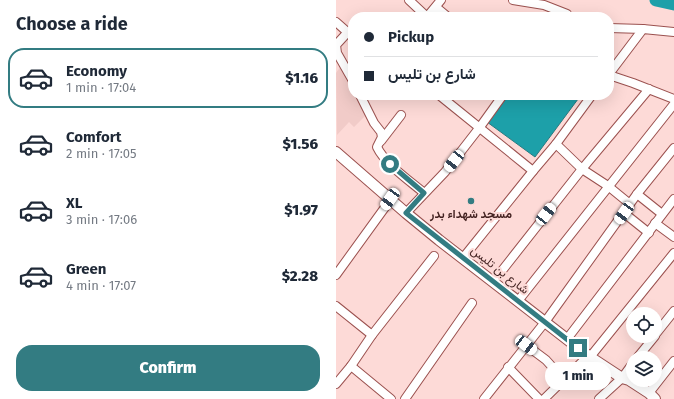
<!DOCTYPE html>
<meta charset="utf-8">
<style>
:root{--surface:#fff;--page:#f2f2f3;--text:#1f2937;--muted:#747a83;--line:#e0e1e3;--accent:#337c82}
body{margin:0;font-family:"Fira Sans",Vazirmatn,sans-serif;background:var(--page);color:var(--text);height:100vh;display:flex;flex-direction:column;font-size:15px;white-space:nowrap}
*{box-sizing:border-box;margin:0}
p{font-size:13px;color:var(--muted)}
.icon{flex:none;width:22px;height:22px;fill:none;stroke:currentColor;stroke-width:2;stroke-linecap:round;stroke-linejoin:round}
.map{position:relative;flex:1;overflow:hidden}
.side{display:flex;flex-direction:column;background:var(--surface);width:336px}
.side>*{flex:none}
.hud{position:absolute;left:12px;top:12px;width:266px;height:88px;border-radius:16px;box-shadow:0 4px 16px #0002;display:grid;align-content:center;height:88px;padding:0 16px;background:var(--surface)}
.tools{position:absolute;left:290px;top:307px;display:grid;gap:8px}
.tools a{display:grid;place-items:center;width:36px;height:36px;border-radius:50%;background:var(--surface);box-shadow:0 4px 16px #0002;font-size:20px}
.end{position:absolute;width:18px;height:18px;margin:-9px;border:5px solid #337c82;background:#fff;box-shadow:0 0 0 2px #fff}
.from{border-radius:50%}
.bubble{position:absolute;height:28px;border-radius:14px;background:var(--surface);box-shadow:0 4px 16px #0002;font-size:13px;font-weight:800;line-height:28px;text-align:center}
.car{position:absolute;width:12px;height:24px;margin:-12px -6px;border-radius:5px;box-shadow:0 0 3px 1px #0007;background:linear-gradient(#fff 24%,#345 0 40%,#fff 0 76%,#345 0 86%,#fff 0)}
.hud b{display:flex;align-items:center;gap:14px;height:38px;font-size:15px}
.hud b+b{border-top:1px solid var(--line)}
.hud i{width:10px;height:10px;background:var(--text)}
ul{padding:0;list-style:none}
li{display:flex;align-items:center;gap:12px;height:60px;margin:0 8px 6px;padding:0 8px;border:2px solid transparent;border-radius:16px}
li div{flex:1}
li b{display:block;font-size:15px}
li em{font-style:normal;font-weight:800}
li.active{border-color:var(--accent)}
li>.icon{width:36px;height:36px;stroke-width:1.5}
h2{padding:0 16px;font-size:18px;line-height:48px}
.cta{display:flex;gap:8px;margin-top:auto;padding:8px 16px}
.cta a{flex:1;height:46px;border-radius:16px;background:var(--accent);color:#fff;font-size:16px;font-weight:800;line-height:46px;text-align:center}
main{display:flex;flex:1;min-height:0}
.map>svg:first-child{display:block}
.built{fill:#f1cbc8}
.water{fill:#1da0a9;stroke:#287a80}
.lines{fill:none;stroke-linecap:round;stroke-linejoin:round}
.river{stroke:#1da0a9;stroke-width:13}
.minor-casing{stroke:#9b514f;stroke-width:10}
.tertiary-casing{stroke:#9b514f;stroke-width:12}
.minor{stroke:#fff;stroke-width:8}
.tertiary{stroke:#fff;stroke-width:10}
.route{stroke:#337c82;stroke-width:5}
.poi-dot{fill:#337c82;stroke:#fddad7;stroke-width:1.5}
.labels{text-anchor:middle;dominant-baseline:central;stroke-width:4;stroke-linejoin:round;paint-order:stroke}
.poi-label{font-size:12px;font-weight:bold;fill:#432221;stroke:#fddad7}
.street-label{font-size:12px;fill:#432221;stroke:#fddad7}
</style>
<main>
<section class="side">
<h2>Choose a ride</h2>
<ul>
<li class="active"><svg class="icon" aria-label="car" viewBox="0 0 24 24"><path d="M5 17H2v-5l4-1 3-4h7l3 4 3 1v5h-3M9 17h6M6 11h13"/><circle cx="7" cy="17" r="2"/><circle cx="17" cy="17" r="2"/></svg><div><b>Economy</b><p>1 min · 17:04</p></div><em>$1.16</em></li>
<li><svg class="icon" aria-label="car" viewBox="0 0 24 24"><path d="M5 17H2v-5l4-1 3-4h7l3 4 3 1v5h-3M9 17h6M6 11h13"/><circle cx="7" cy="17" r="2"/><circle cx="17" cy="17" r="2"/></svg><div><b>Comfort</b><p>2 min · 17:05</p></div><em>$1.56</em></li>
<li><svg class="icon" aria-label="car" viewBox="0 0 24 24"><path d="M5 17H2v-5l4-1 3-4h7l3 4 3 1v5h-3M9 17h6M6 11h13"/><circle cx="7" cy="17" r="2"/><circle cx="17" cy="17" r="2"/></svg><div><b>XL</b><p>3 min · 17:06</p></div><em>$1.97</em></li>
<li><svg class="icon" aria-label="car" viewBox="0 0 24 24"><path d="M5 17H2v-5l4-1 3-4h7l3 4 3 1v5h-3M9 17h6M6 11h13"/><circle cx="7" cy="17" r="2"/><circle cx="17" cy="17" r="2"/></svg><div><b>Green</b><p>4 min · 17:07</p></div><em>$2.28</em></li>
</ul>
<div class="cta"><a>Confirm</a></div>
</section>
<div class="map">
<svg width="338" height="399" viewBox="0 0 338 399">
<rect width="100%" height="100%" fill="#fddad7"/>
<polygon class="built" points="5,66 17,88 17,95 20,95 31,114 18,127 13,122 1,135 0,73"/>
<polygon class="water" points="171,95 245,95 199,157 151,122"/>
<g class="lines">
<polyline class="river" points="320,0 338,4"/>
<g class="minor-casing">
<g id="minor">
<polyline points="73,0 91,17 105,0"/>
<polyline points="177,0 208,5 231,14 229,17"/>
<polyline points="100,7 112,17"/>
<polyline points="0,22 17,37"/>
<polyline points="273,28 307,29"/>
<polyline points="11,33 0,45 1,53 17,81"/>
<polyline points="273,74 307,29 338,32"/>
<polyline points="273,75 297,83 338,99"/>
<path d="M24 95 38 123 45 132 46 137 41 147C49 164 74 181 88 193"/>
<polyline points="103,95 197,171"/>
<polyline points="45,141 65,115"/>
<polyline points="220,144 246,169 272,186 294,204"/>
<polyline points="301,194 326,214"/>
<polyline points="70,213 109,172 144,127 167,95"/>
<polyline points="288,213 313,233"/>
<polyline points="319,223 338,237"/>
<polyline points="127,258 197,171 220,144 256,95"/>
<polyline points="0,275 55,199"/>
<polyline points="157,282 246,169 313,89"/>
<polyline points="182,301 338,104"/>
<polyline points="0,306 36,335"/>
<polyline points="319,335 338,311"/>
<polyline points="231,339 338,199"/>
<polyline points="190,345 210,360 228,380"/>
<polyline points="301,358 319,336"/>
<polyline points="15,366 55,399"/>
<polyline points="172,367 203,399"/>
<polyline points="0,384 15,366 36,335 98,256"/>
<polyline points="313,393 338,361"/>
<polyline points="69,399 136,303"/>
<polyline points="148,399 209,322 301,194 338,148"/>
<polyline points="208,399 249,359 254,357 338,253"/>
<polyline points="263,399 286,378 297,363"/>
</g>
</g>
<g class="tertiary-casing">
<polyline id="tertiary" points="0,152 70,213 103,240 254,357 286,378 293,380 313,393 319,399"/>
</g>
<use href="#minor" class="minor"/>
<use href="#tertiary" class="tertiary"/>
</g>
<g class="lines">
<polyline class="route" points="54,164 88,193 70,213 242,348"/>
</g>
<circle class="poi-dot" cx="135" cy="201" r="4"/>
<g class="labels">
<g class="poi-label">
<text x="135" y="214">مسجد شهداء بدر</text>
</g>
<g class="street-label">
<text transform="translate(164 270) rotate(38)">شارع بن تليس</text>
</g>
</g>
</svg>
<div class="tools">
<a><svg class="icon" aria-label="locate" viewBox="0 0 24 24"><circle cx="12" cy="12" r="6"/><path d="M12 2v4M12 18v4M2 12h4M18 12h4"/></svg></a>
<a><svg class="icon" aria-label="layers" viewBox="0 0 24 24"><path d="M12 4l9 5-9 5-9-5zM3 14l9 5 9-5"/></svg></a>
</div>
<i class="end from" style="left:54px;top:164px"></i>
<i class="end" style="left:242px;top:348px"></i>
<div class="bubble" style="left:209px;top:362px;width:66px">1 min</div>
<i class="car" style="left:118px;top:161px;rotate:218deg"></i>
<i class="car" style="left:54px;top:199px;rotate:216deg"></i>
<i class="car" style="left:288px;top:213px;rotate:216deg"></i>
<i class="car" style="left:210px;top:214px;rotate:38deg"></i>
<i class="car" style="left:190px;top:345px;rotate:127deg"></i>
<div class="hud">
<b><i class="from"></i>Pickup</b>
<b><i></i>شارع بن تليس</b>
</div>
</div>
</main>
